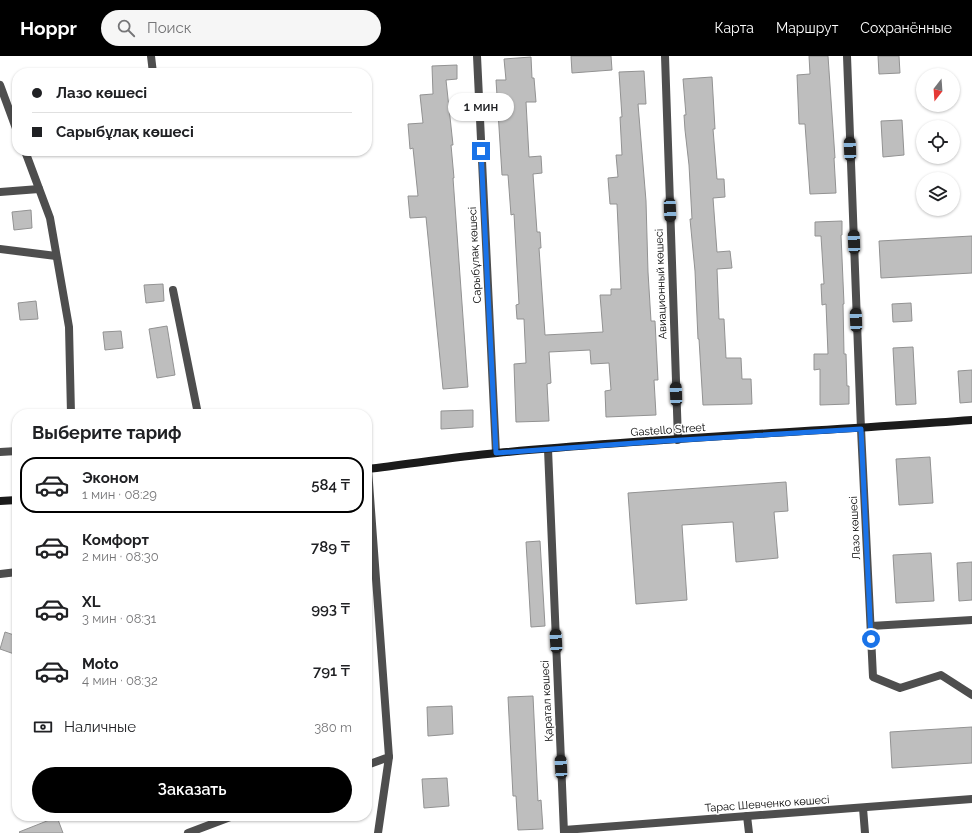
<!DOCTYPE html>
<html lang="ru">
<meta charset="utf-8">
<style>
:root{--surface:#fff;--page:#f6f6f6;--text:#202124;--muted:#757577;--line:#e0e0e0;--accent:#000}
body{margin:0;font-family:Raleway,sans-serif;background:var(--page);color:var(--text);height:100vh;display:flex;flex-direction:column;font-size:15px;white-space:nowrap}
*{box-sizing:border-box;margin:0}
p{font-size:13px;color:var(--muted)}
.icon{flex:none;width:22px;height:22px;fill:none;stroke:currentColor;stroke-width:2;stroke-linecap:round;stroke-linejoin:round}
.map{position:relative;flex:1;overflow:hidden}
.side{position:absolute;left:12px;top:353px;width:360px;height:412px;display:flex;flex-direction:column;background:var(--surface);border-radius:16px;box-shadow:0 1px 3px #0004}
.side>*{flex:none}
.guide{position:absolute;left:12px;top:12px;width:360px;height:88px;border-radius:16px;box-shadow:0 1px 3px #0004;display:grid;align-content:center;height:88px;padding:0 20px;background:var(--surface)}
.needle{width:26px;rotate:197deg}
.buttons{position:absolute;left:916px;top:12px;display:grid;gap:8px}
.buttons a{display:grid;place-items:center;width:44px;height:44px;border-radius:50%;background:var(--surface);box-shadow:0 1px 3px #0004;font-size:20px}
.end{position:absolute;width:18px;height:18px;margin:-9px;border:5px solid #1a73e8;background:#fff;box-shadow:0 0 0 2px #fff}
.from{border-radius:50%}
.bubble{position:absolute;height:28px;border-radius:14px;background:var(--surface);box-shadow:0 1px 3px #0004;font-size:13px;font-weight:600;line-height:28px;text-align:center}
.car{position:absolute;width:12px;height:24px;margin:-12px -6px;border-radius:5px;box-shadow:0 0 3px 1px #0007;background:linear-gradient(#222 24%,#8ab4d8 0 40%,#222 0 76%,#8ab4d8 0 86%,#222 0)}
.guide b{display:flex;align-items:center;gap:14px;height:38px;font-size:15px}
.guide b+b{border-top:1px solid var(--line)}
.guide i{width:10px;height:10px;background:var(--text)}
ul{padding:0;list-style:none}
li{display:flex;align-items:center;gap:12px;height:56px;margin:0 8px 6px;padding:0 12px;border:2px solid transparent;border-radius:16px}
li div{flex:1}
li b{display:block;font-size:15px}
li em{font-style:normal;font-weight:600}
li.current{border-color:var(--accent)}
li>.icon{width:36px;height:36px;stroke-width:1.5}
h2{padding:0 20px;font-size:18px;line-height:48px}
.pay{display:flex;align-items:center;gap:10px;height:44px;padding:0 20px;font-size:15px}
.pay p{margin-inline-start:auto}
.primary-button{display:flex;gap:8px;margin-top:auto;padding:8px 20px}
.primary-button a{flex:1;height:46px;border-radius:24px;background:var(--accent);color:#fff;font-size:16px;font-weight:600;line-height:46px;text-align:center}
header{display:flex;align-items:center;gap:24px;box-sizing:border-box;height:56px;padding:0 20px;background:var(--accent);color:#fff}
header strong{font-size:19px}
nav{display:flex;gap:22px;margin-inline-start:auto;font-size:14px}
.search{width:280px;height:36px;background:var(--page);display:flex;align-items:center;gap:10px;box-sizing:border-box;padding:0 14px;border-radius:22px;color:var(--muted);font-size:15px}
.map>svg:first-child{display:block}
.building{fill:#bebebe;stroke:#929292}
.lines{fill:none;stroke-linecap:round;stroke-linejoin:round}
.lane{stroke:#4e4e4e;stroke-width:8}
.street{stroke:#4e4e4e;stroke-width:8}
.secondary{stroke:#1b1b1b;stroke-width:8}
.route{stroke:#1a73e8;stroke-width:5}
.labels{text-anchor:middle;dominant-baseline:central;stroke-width:3;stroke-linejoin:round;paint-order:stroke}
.street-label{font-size:11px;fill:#000;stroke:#fff}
</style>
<header>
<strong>Hoppr</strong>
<div class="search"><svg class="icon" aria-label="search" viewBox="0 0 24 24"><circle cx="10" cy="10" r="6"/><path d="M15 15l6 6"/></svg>Поиск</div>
<nav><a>Карта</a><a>Маршрут</a><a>Сохранённые</a></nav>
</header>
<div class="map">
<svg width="972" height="777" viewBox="0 0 972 777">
<rect width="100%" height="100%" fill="#fff"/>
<g class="building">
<polygon points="571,0 611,0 612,14 572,17"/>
<polygon points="809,0 828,0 835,102 834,102 836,137 810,138 805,68 799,68 797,19 810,18"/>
<polygon points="878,0 899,0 900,17 879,18"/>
<polygon points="531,1 532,22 534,22 536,46 526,46 529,101 541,100 542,117 533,118 537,176 540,176 541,192 539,192 545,279 603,276 600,239 611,239 611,233 621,233 617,148 610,148 608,122 618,121 616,99 622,99 620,61 622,61 619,16 644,15 646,48 638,48 646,145 648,216 651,265 655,265 658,324 654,324 656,359 606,361 605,335 611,334 609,307 591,308 590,294 549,296 551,327 547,328 549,365 516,366 514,308 526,307 524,263 517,263 516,249 519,248 514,158 511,159 508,119 502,119 496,24 506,24 504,3"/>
<polygon points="457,9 457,23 446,24 453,89 451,89 454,122 453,122 468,331 443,333 426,161 410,162 408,140 418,140 413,92 410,93 408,68 423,67 420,39 433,38 432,10"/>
<polygon points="712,21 715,73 713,73 717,123 724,123 725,141 713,142 717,196 730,195 732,212 717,213 719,263 724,263 726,302 741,302 742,323 751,323 752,348 703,349 699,283 698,283 695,215 690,163 692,163 689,109 685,74 684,59 686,59 683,23"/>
<polygon points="902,64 904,99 883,101 881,65"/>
<polygon points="31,154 32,172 14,174 12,156"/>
<polygon points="842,165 842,179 841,179 844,248 843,248 844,298 846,298 847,330 849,330 849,348 820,349 820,313 814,314 814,298 828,298 826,248 822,249 821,228 824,228 821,180 815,180 815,166"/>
<polygon points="972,180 972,217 881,222 879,185"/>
<polygon points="163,228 164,245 146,247 144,229"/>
<polygon points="36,245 38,263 20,264 18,247"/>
<polygon points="911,247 912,265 893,266 892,248"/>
<polygon points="167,270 175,319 157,322 149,273"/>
<polygon points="121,275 123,292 105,294 103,276"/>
<polygon points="913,291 916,348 896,349 893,292"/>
<polygon points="972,314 972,346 960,347 958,315"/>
<polygon points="473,354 473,371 441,373 441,355"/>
<polygon points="930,401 933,447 899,449 896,403"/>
<polygon points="786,426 788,455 774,456 778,502 736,506 733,466 682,469 687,544 636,548 628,437"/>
<polygon points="540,485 545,570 531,571 526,486"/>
<polygon points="931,497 934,545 896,547 893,499"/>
<polygon points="972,506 972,544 959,545 957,507"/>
<polygon points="5,576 17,580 17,599 0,593"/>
<polygon points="533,640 538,745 541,744 543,773 518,774 516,740 513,740 508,641"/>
<polygon points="452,650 453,678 428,680 427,651"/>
<polygon points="972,671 972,707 892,712 890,676"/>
<polygon points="447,722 449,750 424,752 422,723"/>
<polygon points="57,761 63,777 20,777 19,776"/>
</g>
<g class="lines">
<g class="lane">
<polyline points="151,0 153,17"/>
<polyline points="0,29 17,75"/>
<polyline points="25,95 50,162 69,271 71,358"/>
<polyline points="0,136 39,133"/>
<polyline points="0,193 56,200"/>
<polyline points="173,234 198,358"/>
<polyline points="0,396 17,395"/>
<polyline points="0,518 17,516"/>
<polyline points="367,709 389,701 368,413"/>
<polyline points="863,752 865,777"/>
<polyline points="747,760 749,777"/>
<polyline points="188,777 233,760"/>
<polyline points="378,777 389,701"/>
</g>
<g class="street">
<polyline points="477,0 496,397"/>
<polyline points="665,0 678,384"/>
<polyline points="847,0 861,373 873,621 900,632 941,619 972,639"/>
<polyline points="548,393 564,777"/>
<polyline points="871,570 972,564"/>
<polyline points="564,774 972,743"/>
</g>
<g class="secondary">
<path d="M367 413C410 408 454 401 497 397 655 382 814 376 972 364"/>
<polyline points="0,445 17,444"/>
</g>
</g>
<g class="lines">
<polyline class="route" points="481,95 496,397 649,386 861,373 871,583"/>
</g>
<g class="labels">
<g class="street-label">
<text transform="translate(475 199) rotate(-93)">Сарыбұлақ көшесі</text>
<text transform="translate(661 228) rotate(-92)">Авиационный көшесі</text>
<text transform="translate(668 374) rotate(-4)">Gastello Street</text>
<text transform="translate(855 472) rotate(-93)">Лазо көшесі</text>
<text transform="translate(547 645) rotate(-93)">Қаратал көшесі</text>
<text transform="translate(767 748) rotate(-4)">Тарас Шевченко көшесі</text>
</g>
</g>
</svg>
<div class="buttons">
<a><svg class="needle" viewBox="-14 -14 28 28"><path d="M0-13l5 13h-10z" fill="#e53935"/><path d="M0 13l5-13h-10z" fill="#757577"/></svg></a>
<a><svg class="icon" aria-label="locate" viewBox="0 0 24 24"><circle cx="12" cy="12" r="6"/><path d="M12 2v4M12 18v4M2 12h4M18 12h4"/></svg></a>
<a><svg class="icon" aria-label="layers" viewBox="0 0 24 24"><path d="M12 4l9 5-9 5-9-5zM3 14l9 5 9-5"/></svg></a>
</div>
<i class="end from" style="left:871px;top:583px"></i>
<i class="end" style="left:481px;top:95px"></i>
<div class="bubble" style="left:448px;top:37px;width:66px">1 мин</div>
<i class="car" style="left:850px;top:93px;rotate:358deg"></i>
<i class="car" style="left:670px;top:154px;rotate:178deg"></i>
<i class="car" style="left:854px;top:186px;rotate:358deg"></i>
<i class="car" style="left:856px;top:264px;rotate:358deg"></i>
<i class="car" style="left:676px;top:338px;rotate:358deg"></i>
<i class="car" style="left:556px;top:585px;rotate:357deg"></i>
<i class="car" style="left:561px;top:711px;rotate:357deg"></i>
<div class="guide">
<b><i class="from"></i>Лазо көшесі</b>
<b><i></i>Сарыбұлақ көшесі</b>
</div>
<section class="side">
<h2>Выберите тариф</h2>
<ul>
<li class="current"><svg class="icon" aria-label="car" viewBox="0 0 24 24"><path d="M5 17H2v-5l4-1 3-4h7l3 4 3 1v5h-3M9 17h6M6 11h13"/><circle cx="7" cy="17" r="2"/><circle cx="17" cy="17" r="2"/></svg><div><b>Эконом</b><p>1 мин · 08:29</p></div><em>584 ₸</em></li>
<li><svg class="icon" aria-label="car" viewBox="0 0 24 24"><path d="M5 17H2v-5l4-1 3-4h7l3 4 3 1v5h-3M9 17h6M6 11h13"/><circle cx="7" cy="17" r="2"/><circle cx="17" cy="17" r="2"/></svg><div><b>Комфорт</b><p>2 мин · 08:30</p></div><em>789 ₸</em></li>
<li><svg class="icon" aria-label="car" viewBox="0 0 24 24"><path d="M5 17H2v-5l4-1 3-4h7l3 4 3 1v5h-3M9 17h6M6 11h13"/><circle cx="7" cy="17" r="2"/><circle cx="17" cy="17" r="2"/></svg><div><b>XL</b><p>3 мин · 08:31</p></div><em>993 ₸</em></li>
<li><svg class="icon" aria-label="car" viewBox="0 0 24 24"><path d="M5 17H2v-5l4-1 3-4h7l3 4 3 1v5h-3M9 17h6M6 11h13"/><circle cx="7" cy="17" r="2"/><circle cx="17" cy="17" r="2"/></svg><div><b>Moto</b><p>4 мин · 08:32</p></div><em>791 ₸</em></li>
</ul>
<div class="pay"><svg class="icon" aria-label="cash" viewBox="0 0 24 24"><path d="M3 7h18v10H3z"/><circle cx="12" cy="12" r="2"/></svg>Наличные<p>380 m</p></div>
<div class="primary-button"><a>Заказать</a></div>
</section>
</div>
